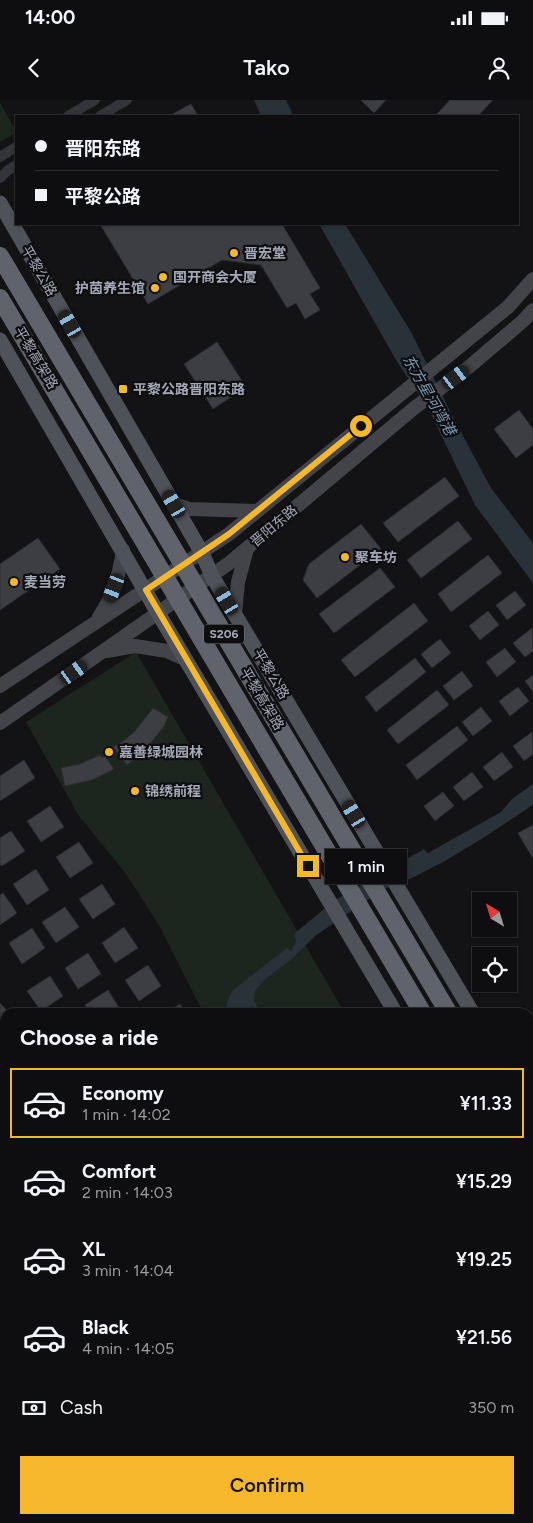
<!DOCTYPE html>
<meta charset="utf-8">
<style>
:root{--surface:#0e0e10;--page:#171719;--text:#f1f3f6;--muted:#9b9c9f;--line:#2e2e30;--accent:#f5b72c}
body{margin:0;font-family:Figtree,"Noto Sans SC",sans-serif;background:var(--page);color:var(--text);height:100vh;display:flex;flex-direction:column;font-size:19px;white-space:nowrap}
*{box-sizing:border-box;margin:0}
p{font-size:16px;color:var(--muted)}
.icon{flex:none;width:28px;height:28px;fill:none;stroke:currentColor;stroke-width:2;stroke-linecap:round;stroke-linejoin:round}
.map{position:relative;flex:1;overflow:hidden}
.details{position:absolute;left:0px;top:908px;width:534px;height:516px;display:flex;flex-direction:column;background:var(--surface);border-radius:15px 15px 0 0;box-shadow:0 1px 4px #0004,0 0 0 1px var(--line)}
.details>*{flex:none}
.hud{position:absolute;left:15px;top:15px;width:504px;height:110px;border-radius:0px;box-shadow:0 1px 4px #0004,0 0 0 1px var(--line);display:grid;align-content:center;height:110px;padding:0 20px;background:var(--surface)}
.needle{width:32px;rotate:322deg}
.buttons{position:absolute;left:472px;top:792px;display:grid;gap:10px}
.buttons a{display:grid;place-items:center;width:45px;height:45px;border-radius:0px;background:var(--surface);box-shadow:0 1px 4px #0004,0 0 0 1px var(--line);font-size:25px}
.end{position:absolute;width:22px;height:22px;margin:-11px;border:6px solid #f5b72c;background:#111;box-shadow:0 0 0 2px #111}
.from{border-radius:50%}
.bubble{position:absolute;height:35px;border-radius:0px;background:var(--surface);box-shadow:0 1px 4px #0004,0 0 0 1px var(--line);font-size:16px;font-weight:600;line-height:35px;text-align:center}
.car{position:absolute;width:15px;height:30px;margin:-15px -8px;border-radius:6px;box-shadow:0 0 4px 1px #0007;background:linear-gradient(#222 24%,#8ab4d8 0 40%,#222 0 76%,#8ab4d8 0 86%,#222 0)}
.hud b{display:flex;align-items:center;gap:18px;height:48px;font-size:19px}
.hud b+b{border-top:1px solid var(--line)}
.hud i{width:12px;height:12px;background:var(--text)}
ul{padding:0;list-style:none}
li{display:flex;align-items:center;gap:15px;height:70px;margin:0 10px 8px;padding:0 10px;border:2px solid transparent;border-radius:0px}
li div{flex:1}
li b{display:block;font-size:19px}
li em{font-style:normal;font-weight:600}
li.active{border-color:var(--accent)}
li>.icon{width:45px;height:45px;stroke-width:1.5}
h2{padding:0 20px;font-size:22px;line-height:60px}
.pay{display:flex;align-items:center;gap:12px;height:55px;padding:0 20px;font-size:19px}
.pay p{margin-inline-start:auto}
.button{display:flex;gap:10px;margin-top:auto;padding:10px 20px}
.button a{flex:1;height:58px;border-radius:0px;background:var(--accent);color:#111;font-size:20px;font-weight:600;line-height:58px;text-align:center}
.status{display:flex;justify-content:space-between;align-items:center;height:35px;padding:0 25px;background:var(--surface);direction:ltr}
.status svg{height:14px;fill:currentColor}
header{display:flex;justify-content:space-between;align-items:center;height:65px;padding:0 20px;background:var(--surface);font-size:22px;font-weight:600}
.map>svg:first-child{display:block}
.green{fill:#1d251f}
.water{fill:#293239}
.building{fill:#3d3e42;stroke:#2d2d31}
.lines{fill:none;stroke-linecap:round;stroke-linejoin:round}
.street{stroke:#34353a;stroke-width:10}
.secondary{stroke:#42444a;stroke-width:14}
.primary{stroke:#505259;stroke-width:15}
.highway{stroke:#60636b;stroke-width:18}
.highway-bridge{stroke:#60636b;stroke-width:18}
.route{stroke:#f5b72c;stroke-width:6}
.poi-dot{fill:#f5b72c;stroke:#0e0e10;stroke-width:2}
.labels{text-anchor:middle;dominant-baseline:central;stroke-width:4.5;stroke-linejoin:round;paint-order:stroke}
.shield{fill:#0e0e10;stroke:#787a84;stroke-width:1}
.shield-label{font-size:12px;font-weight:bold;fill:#a5a9b6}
.poi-label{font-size:14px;font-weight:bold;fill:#a5a9b6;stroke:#0e0e10;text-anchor:start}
.street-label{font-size:14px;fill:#a5a9b6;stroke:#0e0e10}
.water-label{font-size:15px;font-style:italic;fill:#7b96b2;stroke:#0e0e10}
</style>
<div class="status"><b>14:00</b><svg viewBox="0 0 49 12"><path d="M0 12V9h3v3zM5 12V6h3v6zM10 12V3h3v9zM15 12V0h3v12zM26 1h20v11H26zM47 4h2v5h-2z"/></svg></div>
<header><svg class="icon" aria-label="back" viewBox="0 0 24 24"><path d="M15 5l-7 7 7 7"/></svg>Tako<svg class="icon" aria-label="person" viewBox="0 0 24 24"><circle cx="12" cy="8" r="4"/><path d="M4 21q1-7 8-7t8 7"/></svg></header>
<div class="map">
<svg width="533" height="1423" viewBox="0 0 533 1423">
<rect width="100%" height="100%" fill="#131315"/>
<g class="green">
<polygon points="0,3 16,31 16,33 0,42"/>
<polygon points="136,552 344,912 203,912 160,827 127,775 79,716 26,622"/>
<polygon points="5,1216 5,1398 0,1389 0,1222"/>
<polygon points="529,1232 533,1239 533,1423 0,1423 0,1419 5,1415 5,1419 529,1419"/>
</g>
<g class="water">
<polygon points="254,0 286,0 292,12 291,16 261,16"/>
<polygon points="319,124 345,124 411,232 455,321 491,388 533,443 533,483 475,405 430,312 396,260"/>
<polygon points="533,684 533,704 527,709 483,738 445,761 414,777 384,789 315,836 291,860 265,879 255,891 254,901 261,912 225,912 228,900 232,891 287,848 291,851 296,842 294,834 335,800 424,749 428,753 501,712 512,699"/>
<polygon points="529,1268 533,1276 533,1351 529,1354"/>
<polygon points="93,1419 224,1419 228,1423 87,1423"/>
<polygon points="430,1419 497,1419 494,1423 430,1423"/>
</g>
<g class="building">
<polygon points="361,0 386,0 374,13"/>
<polygon points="450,0 493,0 478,16 435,16"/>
<polygon points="191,4 198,16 169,16"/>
<polygon points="100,124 282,124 320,188 310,194 320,210 305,219 296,203 287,208 261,165 222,160 148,204"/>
<polygon points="217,242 246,287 213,309 184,264"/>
<polygon points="519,310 533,329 533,345 516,358 494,329"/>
<polygon points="445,377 459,396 398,442 383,423"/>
<polygon points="458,421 472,439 421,478 407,460"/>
<polygon points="361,424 381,449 317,498 303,480 309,464"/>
<polygon points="38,438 60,469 0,510 0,464"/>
<polygon points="488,455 502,473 451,512 438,494"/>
<polygon points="380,468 395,487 334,533 319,514"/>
<polygon points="515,491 526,505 507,520 496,505"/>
<polygon points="414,503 428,521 355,577 341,560"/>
<polygon points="488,511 499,525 480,540 469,526"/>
<polygon points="532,528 533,551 525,557 513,543"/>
<polygon points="440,539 451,553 432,568 421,554"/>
<polygon points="505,548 516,562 497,577 486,562"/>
<polygon points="415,558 426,572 376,612 365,597"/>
<polygon points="462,571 473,586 454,600 443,586"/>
<polygon points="533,575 533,592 525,581"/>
<polygon points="518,587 529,601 510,616 499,601"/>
<polygon points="437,590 449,605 398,644 387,630"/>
<polygon points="481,607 492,621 473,636 462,622"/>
<polygon points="153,608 168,617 164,626 150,644 127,665 113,647 124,641 136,630"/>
<polygon points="457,626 468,640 417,680 406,665"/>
<polygon points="532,632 533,654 524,661 513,646"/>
<polygon points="502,652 513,667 494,681 483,667"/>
<polygon points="100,655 102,658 105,656 114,669 92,680 65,686 61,668 80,664"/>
<polygon points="24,660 35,678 0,701 0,676"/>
<polygon points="472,672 483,687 464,701 453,687"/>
<polygon points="443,692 454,706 435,721 424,706"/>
<polygon points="50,706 64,727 41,742 27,721"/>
<polygon points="533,725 533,757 532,757 518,733"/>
<polygon points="11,731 25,751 2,766 0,764 0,738"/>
<polygon points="79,742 93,763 70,778 56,757"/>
<polygon points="36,769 49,790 27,805 13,784"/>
<polygon points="102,784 115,804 93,819 79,799"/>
<polygon points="3,793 17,813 0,825 0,795"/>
<polygon points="65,807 79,827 56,843 42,822"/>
<polygon points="124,827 138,848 115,863 102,843"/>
<polygon points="32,828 45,848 22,864 9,843"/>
<polygon points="88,853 101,874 78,889 65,868"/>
<polygon points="148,865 161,886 139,901 125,880"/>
<polygon points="50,876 63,896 41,911 27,891"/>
<polygon points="108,890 121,911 118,912 90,912 85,905"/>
<polygon points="0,903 8,912 5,912 5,930 0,934"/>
<polygon points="180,904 186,912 167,912"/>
<polygon points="1,1146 5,1149 5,1182 0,1179"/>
<polygon points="112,1419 132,1419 129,1423 115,1423"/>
</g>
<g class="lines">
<g class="street">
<polyline points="68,16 95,0"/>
<polyline points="100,16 127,0"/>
<polyline points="0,57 16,47"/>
<polyline points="0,78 7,71 16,65"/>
</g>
<g class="secondary">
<polyline points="174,404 189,409 257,411"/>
<polyline points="235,513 238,482 247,449"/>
<path d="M99 517C114 495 119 476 123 450"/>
<polyline points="107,551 135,546 167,551 185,559"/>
<polyline points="0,586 229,434 508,207 533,179"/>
<polyline points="0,623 228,464 413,309 470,266 523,221 533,210"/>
</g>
<g class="primary">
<polyline points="0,103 202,453 212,476 472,912"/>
<polyline points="0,240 158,513 395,912"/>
<polyline points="529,1008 533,1015"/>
<polyline points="529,1139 533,1146"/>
</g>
<g class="highway">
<polyline points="529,1049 533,1056"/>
<polyline points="529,1093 533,1100"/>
</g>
<g class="highway-bridge">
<polyline points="0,156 448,912"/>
<polyline points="0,198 422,912"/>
</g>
</g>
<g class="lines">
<polyline class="route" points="308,766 146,490 229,434 361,326"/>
</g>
<g class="poi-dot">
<circle cx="234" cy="153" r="5"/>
<circle cx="163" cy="177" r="5"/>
<circle cx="155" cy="188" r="5"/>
<rect x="118" y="284" width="10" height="10" rx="2.5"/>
<circle cx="345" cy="457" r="5"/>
<circle cx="14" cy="482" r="5"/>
<circle cx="109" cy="652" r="5"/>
<circle cx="135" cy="691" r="5"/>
</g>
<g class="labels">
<rect class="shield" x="204" y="524.5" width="40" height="19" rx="4"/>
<g class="shield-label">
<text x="224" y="534">S206</text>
</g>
<g class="poi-label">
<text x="244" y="153">晋宏堂</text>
<text x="173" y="177">国开商会大厦</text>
<text x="145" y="188" text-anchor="end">护茵养生馆</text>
<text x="133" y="289">平黎公路晋阳东路</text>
<text x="355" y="457">聚车坊</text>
<text x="24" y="482">麦当劳</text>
<text x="119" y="652">嘉善绿城园林</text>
<text x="145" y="691">锦绣前程</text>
</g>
<g class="street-label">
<text transform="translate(39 171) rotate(60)">平黎公路</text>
<text transform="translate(36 258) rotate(59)">平黎高架路</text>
<text transform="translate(274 426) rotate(-40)">晋阳东路</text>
<text transform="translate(271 574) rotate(59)">平黎公路</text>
<text transform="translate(262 599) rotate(59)">平黎高架路</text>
</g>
<g class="water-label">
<text transform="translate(429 295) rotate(60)">东方星河湾港</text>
</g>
</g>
</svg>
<div class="buttons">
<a><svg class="needle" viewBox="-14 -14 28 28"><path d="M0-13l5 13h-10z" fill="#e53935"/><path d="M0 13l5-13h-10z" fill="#9b9c9f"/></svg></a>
<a><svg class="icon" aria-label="locate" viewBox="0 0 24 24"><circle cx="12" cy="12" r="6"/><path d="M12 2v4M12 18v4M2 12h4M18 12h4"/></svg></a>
</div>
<i class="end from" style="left:361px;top:326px"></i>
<i class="end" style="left:308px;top:766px"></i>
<div class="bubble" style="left:325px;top:749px;width:82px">1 min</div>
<i class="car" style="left:70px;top:224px;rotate:330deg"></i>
<i class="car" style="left:456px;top:277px;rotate:53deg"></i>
<i class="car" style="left:174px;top:404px;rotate:330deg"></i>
<i class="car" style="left:114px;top:488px;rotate:201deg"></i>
<i class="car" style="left:227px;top:501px;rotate:329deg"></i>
<i class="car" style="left:74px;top:572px;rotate:55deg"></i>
<i class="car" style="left:354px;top:714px;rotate:329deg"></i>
<div class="hud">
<b><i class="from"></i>晋阳东路</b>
<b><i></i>平黎公路</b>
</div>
<section class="details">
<h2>Choose a ride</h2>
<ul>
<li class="active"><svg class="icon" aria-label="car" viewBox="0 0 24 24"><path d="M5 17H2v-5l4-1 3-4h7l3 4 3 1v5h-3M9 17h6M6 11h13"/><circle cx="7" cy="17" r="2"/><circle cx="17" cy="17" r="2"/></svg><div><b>Economy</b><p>1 min · 14:02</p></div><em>¥11.33</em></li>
<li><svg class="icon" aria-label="car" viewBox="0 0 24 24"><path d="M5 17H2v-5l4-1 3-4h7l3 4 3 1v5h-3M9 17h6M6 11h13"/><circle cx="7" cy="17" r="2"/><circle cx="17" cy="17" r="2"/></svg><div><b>Comfort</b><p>2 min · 14:03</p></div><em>¥15.29</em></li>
<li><svg class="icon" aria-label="car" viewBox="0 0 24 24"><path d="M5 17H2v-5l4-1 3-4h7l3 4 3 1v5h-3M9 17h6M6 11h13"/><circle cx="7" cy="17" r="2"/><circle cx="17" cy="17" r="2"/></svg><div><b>XL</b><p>3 min · 14:04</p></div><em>¥19.25</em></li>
<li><svg class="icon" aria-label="car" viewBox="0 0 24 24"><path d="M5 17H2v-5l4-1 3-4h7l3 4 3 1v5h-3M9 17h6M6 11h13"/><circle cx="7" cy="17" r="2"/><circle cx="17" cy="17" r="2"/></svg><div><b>Black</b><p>4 min · 14:05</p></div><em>¥21.56</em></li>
</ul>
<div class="pay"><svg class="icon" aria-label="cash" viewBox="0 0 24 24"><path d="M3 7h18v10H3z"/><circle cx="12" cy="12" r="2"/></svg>Cash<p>350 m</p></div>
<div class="button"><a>Confirm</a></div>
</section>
</div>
